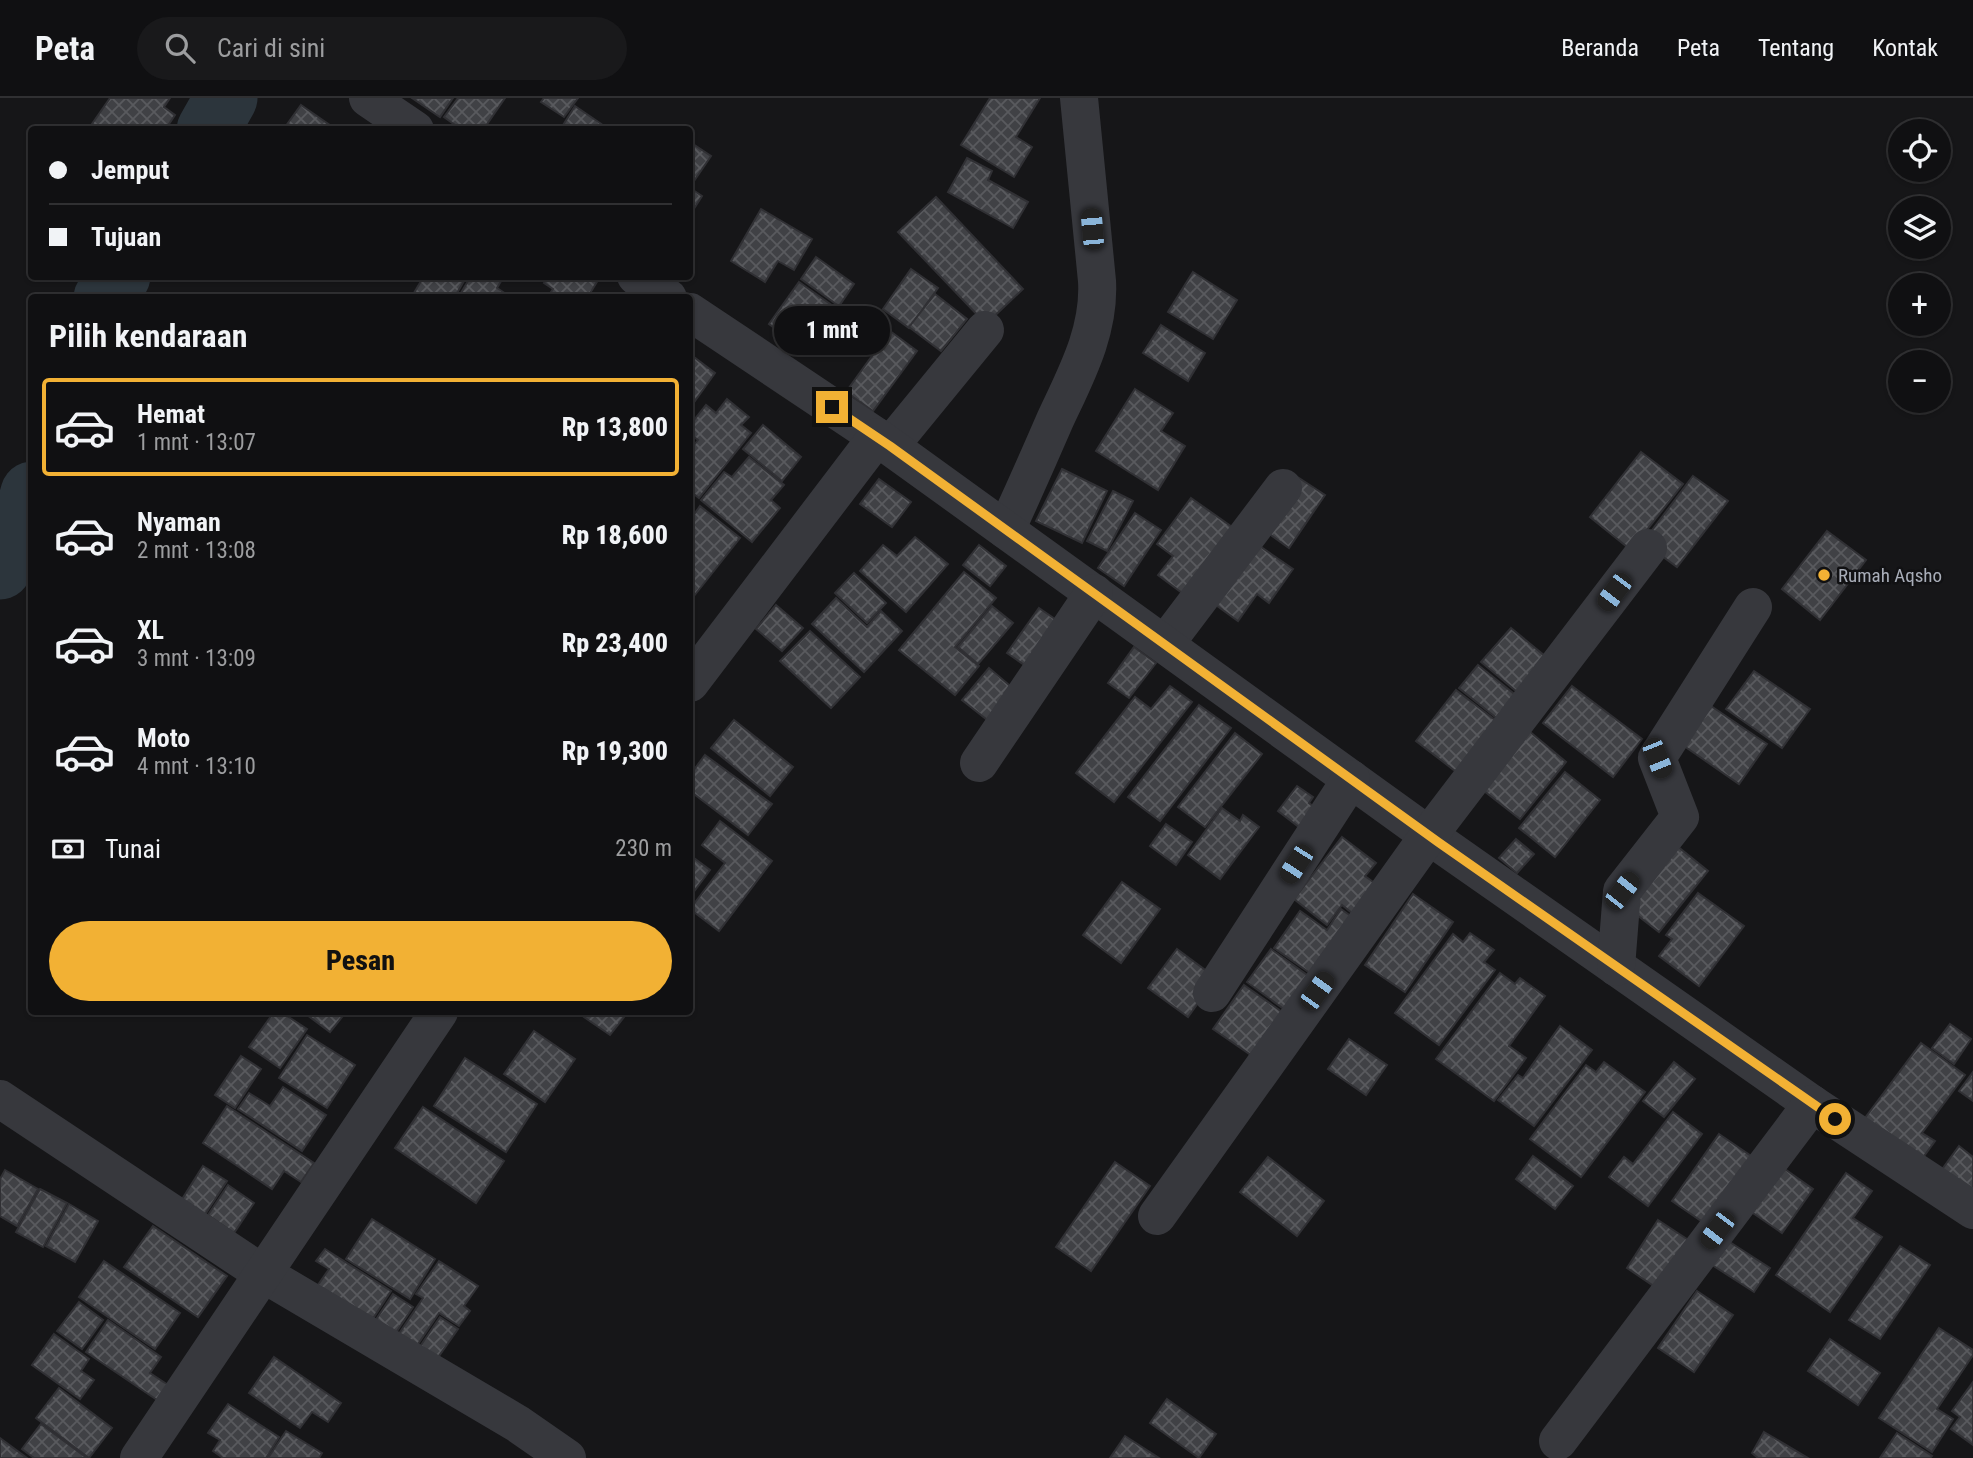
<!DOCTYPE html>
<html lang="id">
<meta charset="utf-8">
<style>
:root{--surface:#101012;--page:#19191b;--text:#f1f3f6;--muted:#9c9d9f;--line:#303032;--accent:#f2b134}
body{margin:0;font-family:"Roboto Condensed",sans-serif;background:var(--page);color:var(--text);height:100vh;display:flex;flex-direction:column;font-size:26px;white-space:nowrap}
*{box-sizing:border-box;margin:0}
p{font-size:23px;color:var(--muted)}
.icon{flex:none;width:38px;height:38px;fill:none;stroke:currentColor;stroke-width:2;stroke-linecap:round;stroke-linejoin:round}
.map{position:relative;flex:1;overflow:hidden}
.drawer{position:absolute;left:28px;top:196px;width:665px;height:721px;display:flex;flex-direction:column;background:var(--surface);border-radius:7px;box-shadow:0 2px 5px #0004,0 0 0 2px var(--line)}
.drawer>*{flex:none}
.guide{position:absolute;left:28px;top:28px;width:665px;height:154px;border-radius:7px;box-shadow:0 2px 5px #0004,0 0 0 2px var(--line);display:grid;align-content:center;height:154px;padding:0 21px;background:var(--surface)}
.tools{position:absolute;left:1888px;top:21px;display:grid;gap:14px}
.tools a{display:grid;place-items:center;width:63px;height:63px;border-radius:50%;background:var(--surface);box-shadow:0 2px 5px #0004,0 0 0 2px var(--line);font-size:35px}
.end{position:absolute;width:32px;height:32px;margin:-16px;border:9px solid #f2b134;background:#111;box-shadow:0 0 0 4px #111}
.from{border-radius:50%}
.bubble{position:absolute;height:49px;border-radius:24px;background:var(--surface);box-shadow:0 2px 5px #0004,0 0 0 2px var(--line);font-size:23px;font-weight:800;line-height:49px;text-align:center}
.car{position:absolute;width:21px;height:42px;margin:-21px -10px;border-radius:9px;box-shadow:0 0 5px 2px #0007;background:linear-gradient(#222 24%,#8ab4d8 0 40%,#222 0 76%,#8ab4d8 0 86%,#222 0)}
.guide b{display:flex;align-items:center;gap:24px;height:66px;font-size:26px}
.guide b+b{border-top:2px solid var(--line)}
.guide i{width:18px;height:18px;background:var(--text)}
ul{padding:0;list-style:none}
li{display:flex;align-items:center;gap:21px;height:98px;margin:0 14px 10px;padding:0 7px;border:4px solid transparent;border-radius:7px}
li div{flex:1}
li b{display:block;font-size:26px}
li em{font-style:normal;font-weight:800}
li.on{border-color:var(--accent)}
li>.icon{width:63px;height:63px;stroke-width:1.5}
h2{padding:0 21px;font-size:32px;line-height:84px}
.pay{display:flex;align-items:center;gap:18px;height:77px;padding:0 21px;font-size:26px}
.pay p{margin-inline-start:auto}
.button{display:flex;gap:14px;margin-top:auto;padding:14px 21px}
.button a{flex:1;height:80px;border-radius:42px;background:var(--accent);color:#111;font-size:28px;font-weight:800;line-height:80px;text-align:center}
header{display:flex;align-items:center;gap:42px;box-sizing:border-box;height:98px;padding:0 35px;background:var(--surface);border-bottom:2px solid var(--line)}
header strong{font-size:33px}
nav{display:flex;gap:38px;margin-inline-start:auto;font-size:24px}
.search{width:490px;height:63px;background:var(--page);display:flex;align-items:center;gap:18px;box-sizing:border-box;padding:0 24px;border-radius:38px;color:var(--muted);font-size:26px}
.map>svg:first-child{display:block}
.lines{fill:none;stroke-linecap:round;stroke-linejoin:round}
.river{stroke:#2c353c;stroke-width:63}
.building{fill:url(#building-cross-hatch);stroke:#303034;stroke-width:2}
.minor{stroke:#37383d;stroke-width:38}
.route{stroke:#f2b134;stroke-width:9}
.poi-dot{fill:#f2b134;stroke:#111113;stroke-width:2.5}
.labels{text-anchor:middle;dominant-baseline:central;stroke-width:5;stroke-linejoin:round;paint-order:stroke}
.poi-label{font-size:19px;fill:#a8adb8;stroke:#111113;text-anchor:start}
</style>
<header>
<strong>Peta</strong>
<div class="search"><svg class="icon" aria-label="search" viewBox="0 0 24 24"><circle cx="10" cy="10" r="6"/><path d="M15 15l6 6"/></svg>Cari di sini</div>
<nav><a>Beranda</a><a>Peta</a><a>Tentang</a><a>Kontak</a></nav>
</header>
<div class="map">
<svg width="1973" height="1360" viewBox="0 0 1973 1360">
<defs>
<pattern id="building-cross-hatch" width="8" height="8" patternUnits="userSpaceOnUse" patternTransform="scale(1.75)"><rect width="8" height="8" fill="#404145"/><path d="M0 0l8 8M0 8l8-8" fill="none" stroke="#595a5e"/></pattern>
</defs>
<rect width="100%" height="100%" fill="#161618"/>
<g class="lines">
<g class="river">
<polyline points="208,32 226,0"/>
<polyline points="105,200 119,178"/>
<polyline points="0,470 26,416 32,395"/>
</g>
</g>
<g class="building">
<polygon points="110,0 170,0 164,9 175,17 165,32 101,32 92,26"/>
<polygon points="412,0 453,0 440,19"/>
<polygon points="458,0 505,0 483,32 462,32 444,19"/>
<polygon points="544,0 578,0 564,19 541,4"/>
<polygon points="990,0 1040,0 1016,39 1032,49 1014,79 961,47"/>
<polygon points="301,7 337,32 283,32"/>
<polygon points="575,8 610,32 560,32"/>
<polygon points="690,44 711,58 692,86 690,84"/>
<polygon points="967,60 992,73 988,82 1028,104 1013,130 948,94"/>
<polygon points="690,90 702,98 690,117"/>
<polygon points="936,99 1023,191 986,226 898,134"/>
<polygon points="761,111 812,141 794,172 778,163 765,184 731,163"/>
<polygon points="816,159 854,186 839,208 801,181"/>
<polygon points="911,171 938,190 909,230 883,211"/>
<polygon points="1193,174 1237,202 1213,241 1168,214"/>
<polygon points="424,178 467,178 454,200 411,200"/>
<polygon points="471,178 504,178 497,190 512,200 458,200"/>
<polygon points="549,178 598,178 600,179 587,200 547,200 553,191 544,185"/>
<polygon points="799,184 833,208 803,251 769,226"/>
<polygon points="935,196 967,221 941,253 909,229"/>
<polygon points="1161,227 1205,255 1188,283 1143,255"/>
<polygon points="890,233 917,253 873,313 846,294"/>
<polygon points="690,256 715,275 690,310"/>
<polygon points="1135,291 1173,315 1161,333 1185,348 1158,392 1096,353"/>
<polygon points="727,301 749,319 741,327 751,335 699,400 690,393 690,352 698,342 690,336 690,327 706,307 716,315"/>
<polygon points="763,327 801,359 782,383 743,351"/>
<polygon points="1641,354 1683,386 1631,452 1590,419"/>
<polygon points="749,359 784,387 771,402 780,410 752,444 701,402 724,374 732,379"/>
<polygon points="1062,371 1107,393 1082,445 1036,423"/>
<polygon points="1296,378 1325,397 1289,450 1261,430"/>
<polygon points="1693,378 1728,403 1677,469 1643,444"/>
<polygon points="879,381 911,404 892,429 860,406"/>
<polygon points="1113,393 1133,403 1107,453 1087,443"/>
<polygon points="1191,400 1242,436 1193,503 1158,477 1173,458 1157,446"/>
<polygon points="700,408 740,440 690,503 690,422"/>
<polygon points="1135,415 1161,432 1124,488 1098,470"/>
<polygon points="1827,433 1866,462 1820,522 1782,491"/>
<polygon points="915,439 948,466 906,514 860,473 883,447 897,458"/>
<polygon points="1251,442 1293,471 1269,505 1257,496 1238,523 1209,502"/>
<polygon points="979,447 1006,468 990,488 963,467"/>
<polygon points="964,474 996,500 955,549 979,568 955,597 899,552"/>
<polygon points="854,475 886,505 867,525 835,495"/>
<polygon points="836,500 867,529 881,513 902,533 864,574 812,526"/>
<polygon points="776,507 803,530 782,553 756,531"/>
<polygon points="992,508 1013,525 978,566 958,549"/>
<polygon points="1039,510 1065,528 1033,573 1007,555"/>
<polygon points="1511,530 1551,563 1522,598 1481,564"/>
<polygon points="810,533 860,579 831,610 780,563"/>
<polygon points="1134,549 1156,565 1129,600 1108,585"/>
<polygon points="1478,567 1518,599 1499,622 1459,590"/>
<polygon points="989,570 1021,597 995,628 962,602"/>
<polygon points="1754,573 1810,611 1782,650 1726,611"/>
<polygon points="1170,588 1192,604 1114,704 1076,675 1135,599 1151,611"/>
<polygon points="1572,588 1642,641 1613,679 1543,625"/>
<polygon points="1456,592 1499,625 1459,676 1416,643"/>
<polygon points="1199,607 1231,630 1160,723 1128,699"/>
<polygon points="1711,608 1767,646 1739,686 1684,648"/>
<polygon points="734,622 793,669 770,698 711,650"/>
<polygon points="1522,627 1566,664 1520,721 1484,693"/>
<polygon points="1235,635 1262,656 1205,729 1178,709"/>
<polygon points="705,657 772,706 748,737 690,693 690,677"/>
<polygon points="1565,674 1600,702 1555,759 1519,730"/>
<polygon points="1297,688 1313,699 1309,705 1323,716 1308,736 1278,713"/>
<polygon points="1222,710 1240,723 1243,717 1259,729 1220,781 1188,757"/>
<polygon points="720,723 772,763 719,833 690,811 725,765 702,747"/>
<polygon points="1166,726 1192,744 1176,767 1150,748"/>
<polygon points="1342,739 1376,765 1365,778 1385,793 1362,823 1342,807 1327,827 1294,801"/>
<polygon points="1516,741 1534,756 1517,775 1499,760"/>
<polygon points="1677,748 1708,773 1659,834 1628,810"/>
<polygon points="690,757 710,772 690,799"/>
<polygon points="1122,784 1160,811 1121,865 1083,837"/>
<polygon points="1698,795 1744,828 1699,888 1659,858 1672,841 1666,837"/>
<polygon points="1413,796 1453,824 1405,894 1365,867"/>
<polygon points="1341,811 1363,827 1323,884 1274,850 1300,813 1327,832"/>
<polygon points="1470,835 1494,852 1484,864 1495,872 1439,947 1395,915 1453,836 1463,844"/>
<polygon points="1177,851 1216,880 1188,919 1148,890"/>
<polygon points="1271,851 1321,887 1296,920 1247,884"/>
<polygon points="1500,875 1515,886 1520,880 1545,898 1509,948 1526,960 1494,1003 1436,961"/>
<polygon points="1244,887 1295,923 1264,966 1213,931"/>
<polygon points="274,914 281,914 307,931 280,970 249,949"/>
<polygon points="303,914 346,914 330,934"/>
<polygon points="588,914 628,914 610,937 584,919"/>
<polygon points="1950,926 1971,941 1954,966 1932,950"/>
<polygon points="1560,928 1592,952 1534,1028 1498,1002 1518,977 1523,980"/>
<polygon points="534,933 575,961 545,1004 504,976"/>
<polygon points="307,937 355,967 327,1010 279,980"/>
<polygon points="1349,941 1387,967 1366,997 1328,971"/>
<polygon points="1921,945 1965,977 1922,1035 1935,1043 1916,1069 1859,1028"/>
<polygon points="241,958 261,971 235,1010 215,997"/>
<polygon points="465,960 537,1006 506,1054 434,1008"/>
<polygon points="1604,964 1645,994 1581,1079 1530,1041 1586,967 1596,974"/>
<polygon points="1674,964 1695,981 1664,1019 1643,1003"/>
<polygon points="1973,974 1973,1003 1959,993"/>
<polygon points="283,989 326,1017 302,1053 238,1011 249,995 270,1008"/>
<polygon points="227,1008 314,1065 301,1084 284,1073 272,1091 203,1045"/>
<polygon points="423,1009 504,1063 476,1105 395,1050"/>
<polygon points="1673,1014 1702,1036 1648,1108 1609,1079 1624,1059 1633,1066"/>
<polygon points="1719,1036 1757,1062 1710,1129 1672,1103"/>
<polygon points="1959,1048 1973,1059 1973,1109 1935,1081"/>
<polygon points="1533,1058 1573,1088 1555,1111 1516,1081"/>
<polygon points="1268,1059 1324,1103 1297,1138 1240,1094"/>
<polygon points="1115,1064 1150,1088 1091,1173 1056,1149"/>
<polygon points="203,1068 227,1083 202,1121 179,1106"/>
<polygon points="1782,1069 1813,1091 1782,1135 1750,1113"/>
<polygon points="5,1072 38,1091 17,1128 0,1118 0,1081"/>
<polygon points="1846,1075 1872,1093 1853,1120 1882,1139 1830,1214 1776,1177"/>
<polygon points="228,1087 254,1105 234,1135 208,1117"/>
<polygon points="40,1091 67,1105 43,1149 16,1134"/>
<polygon points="69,1106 98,1123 75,1164 46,1148"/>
<polygon points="372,1121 435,1161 410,1201 346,1161"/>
<polygon points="1658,1122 1699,1149 1667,1197 1627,1170"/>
<polygon points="153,1128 227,1178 198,1219 124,1169"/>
<polygon points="1725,1141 1770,1170 1754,1194 1709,1165"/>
<polygon points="1900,1148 1930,1167 1880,1241 1849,1222"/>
<polygon points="325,1151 391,1193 372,1222 318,1187 329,1171 316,1163"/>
<polygon points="104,1163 180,1215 155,1251 79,1199"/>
<polygon points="439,1163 478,1188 464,1208 470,1213 459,1228 439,1215 414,1252 396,1240 423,1200 416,1196"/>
<polygon points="1697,1193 1733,1217 1694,1274 1658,1250"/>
<polygon points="393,1196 413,1209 393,1239 373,1226"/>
<polygon points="79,1204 103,1222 82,1251 57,1233"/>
<polygon points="440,1219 458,1231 434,1265 417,1253"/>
<polygon points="108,1222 161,1259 150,1275 168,1287 157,1302 86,1254"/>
<polygon points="1939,1230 1973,1252 1973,1257 1937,1311 1953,1321 1932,1354 1879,1320"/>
<polygon points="54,1236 89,1261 81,1273 94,1282 80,1301 32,1267"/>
<polygon points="1830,1241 1880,1275 1858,1307 1808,1273"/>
<polygon points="274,1259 341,1305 328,1324 312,1314 300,1330 249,1295"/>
<polygon points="1973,1284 1973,1347 1951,1331 1960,1319 1952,1313"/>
<polygon points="59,1290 112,1330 89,1360 36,1320"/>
<polygon points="1167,1301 1216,1336 1199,1360 1150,1325"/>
<polygon points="228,1306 279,1339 266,1360 223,1360 213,1353 220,1342 208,1335"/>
<polygon points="41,1326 87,1360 34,1360 22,1351"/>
<polygon points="286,1333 322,1355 319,1360 268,1360"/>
<polygon points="1764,1334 1808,1360 1758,1360 1752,1355"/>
<polygon points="1897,1335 1932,1358 1930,1360 1880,1360"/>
<polygon points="1125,1338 1159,1360 1110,1360"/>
<polygon points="0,1340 27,1360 0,1360"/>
</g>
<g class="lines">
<g class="minor">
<polyline points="368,0 415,32"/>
<polyline points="636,178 668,200"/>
<polyline points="690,214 877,339"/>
<polyline points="890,348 985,232"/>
<path d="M1006 432C1023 395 1039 359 1055 322 1076 277 1100 233 1097 183L1079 0"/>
<polyline points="1165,546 1283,390"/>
<polyline points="690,585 877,339 1438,744 1812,1006 1973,1112"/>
<polyline points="979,665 1094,495"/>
<polyline points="1616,869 1622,793 1680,719 1657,660 1753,509"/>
<polyline points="1212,895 1351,681"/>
<polyline points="0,1001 262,1175 518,1326 567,1360"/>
<polyline points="1157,1118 1429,737 1648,450"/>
<polyline points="1558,1343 1812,1006"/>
<polyline points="139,1360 439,914"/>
</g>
</g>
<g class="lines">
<polyline class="route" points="832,309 890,348 1438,744 1835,1021"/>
</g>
<circle class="poi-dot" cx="1824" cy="477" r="7"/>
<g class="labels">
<g class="poi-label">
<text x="1838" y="477">Rumah Aqsho</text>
</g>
</g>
</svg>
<div class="tools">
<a><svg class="icon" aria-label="locate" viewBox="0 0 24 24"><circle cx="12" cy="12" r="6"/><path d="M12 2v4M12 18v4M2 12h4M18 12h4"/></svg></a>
<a><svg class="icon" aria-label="layers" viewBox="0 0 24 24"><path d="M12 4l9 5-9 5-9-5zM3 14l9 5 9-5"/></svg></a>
<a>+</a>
<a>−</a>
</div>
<i class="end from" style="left:1835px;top:1021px"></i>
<i class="end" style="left:832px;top:309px"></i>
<div class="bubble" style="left:774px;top:208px;width:116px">1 mnt</div>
<i class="car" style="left:1092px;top:131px;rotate:355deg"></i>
<i class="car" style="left:1614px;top:494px;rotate:217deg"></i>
<i class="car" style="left:1657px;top:660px;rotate:158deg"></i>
<i class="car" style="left:1296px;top:766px;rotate:213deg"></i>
<i class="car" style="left:1622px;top:793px;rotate:38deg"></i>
<i class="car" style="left:1317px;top:893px;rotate:36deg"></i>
<i class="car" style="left:1717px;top:1132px;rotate:217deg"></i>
<div class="guide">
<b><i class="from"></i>Jemput</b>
<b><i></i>Tujuan</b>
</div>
<section class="drawer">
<h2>Pilih kendaraan</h2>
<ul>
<li class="on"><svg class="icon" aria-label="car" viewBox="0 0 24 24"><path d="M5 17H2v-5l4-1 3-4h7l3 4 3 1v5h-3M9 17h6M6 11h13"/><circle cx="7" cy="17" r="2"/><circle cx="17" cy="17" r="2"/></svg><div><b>Hemat</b><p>1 mnt · 13:07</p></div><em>Rp 13,800</em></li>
<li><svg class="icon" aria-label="car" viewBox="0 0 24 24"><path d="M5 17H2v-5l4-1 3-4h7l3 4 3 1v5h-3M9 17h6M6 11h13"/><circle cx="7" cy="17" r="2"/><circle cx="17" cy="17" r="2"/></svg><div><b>Nyaman</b><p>2 mnt · 13:08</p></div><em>Rp 18,600</em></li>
<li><svg class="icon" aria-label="car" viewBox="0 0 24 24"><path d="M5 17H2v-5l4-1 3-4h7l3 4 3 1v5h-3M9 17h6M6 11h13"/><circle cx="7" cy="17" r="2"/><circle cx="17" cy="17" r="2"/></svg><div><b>XL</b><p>3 mnt · 13:09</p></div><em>Rp 23,400</em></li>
<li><svg class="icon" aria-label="car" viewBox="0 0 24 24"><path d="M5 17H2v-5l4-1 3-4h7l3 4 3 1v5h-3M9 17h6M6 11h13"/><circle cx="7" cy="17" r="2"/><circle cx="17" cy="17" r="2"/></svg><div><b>Moto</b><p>4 mnt · 13:10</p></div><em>Rp 19,300</em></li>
</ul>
<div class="pay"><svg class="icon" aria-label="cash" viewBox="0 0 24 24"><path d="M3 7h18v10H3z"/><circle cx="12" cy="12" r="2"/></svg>Tunai<p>230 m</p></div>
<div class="button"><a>Pesan</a></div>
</section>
</div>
